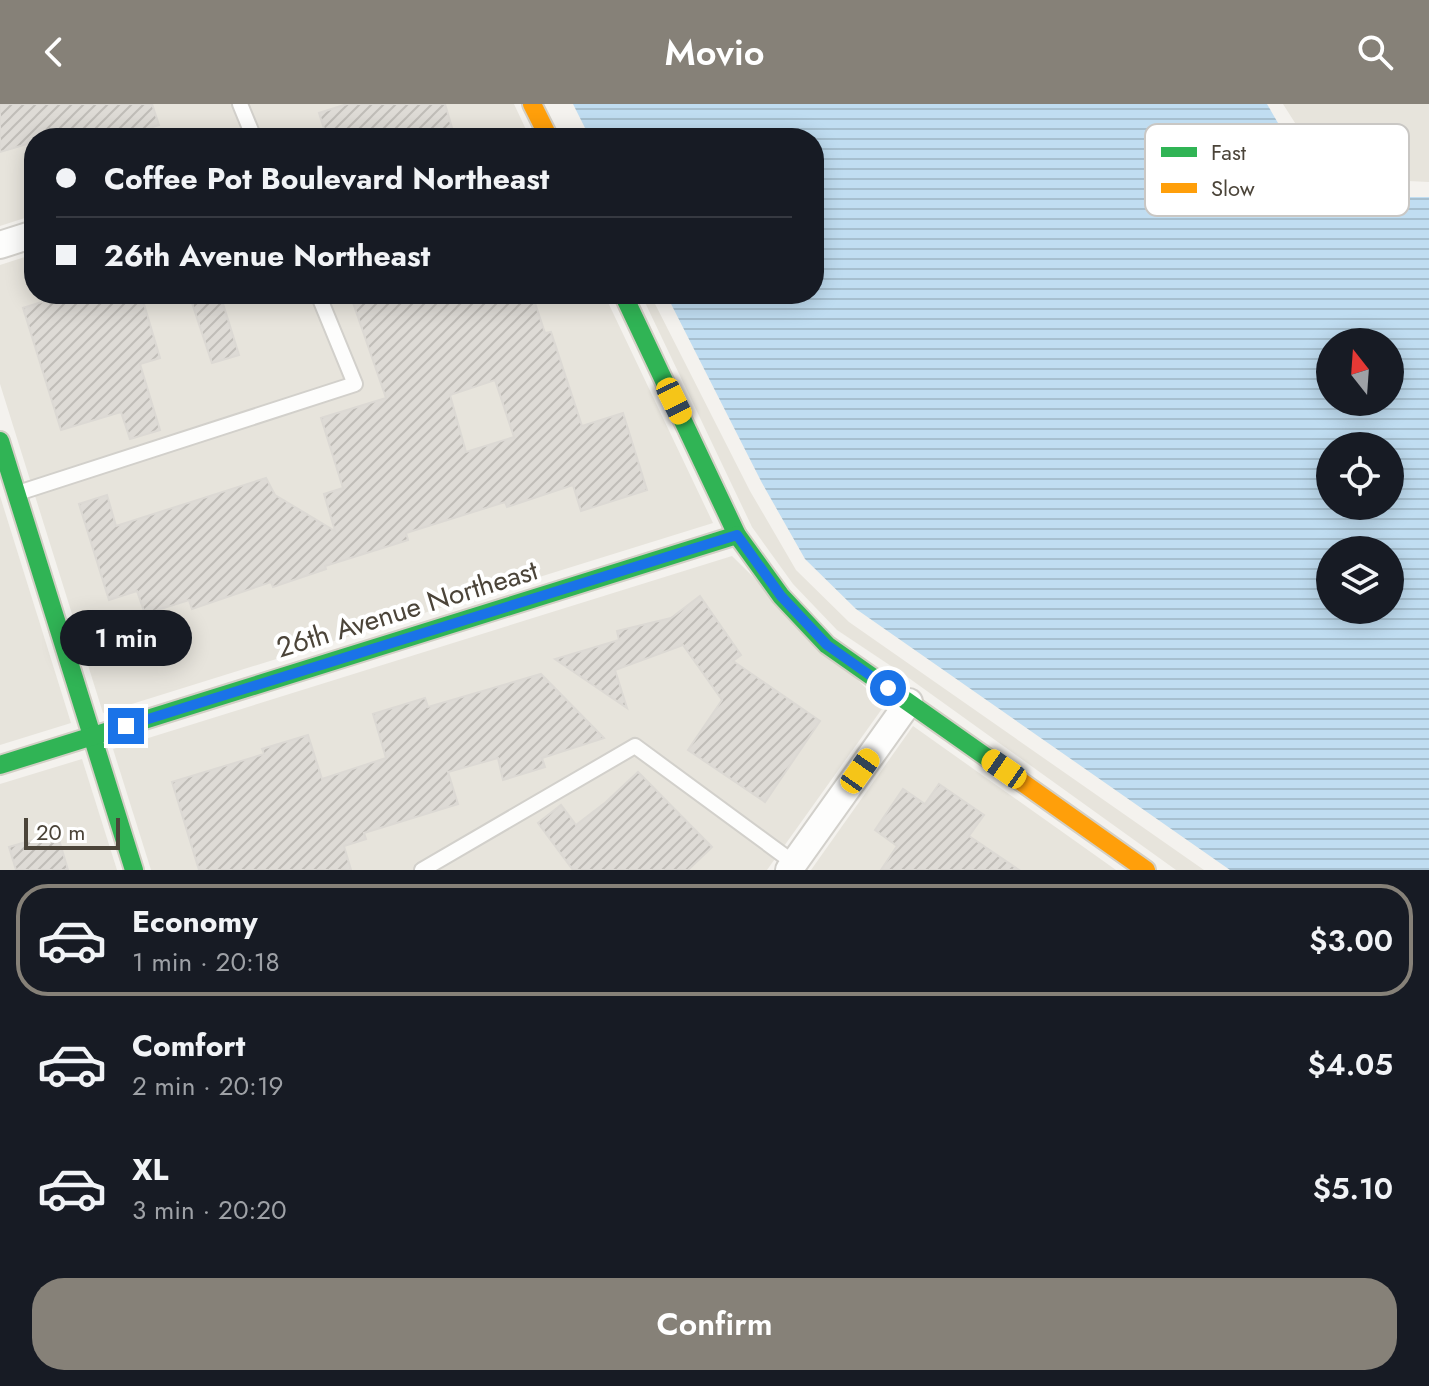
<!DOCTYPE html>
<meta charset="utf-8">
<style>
:root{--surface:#171b24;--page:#20242c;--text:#f1f3f6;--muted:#9ea1a6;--line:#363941;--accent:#868178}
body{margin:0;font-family:Jost,sans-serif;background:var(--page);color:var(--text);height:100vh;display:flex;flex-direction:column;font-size:30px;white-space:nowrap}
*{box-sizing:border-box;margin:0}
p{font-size:26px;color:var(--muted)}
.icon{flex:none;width:44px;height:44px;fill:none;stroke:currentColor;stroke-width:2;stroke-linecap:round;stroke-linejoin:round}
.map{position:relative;height:766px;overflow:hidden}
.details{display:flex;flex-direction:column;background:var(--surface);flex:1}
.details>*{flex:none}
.banner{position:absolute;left:24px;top:24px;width:800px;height:176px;border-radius:32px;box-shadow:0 4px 20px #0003;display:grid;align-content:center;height:176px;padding:0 32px;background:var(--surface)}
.needle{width:52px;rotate:343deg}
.fabs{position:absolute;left:1316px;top:224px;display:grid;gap:16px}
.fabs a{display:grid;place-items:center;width:88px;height:88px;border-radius:50%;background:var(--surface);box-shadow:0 4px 20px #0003;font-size:40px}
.scale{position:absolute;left:24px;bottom:20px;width:96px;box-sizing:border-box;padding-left:8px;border:4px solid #4b4439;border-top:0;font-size:22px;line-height:28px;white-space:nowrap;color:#4b4439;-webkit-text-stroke:6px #fff;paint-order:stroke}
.end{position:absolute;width:36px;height:36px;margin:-18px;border:10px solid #1a73e8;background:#fff;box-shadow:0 0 0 4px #fff}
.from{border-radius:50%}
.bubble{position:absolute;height:56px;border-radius:28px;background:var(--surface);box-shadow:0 4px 20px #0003;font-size:26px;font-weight:600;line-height:56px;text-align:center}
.car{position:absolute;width:24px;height:48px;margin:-24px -12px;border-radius:10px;box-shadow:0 0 6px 2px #0007;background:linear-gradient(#f5c518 24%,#345 0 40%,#f5c518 0 76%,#345 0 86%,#f5c518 0)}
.banner b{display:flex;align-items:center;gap:28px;height:76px;font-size:30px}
.banner b+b{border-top:2px solid var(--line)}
.banner i{width:20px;height:20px;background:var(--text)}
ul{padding:14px 0 0;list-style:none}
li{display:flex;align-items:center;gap:24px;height:112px;margin:0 16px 12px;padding:0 16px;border:4px solid transparent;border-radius:32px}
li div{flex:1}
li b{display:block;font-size:30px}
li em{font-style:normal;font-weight:600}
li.current{border-color:var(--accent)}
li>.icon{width:72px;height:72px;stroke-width:1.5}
.primary-button{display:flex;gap:16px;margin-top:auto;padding:16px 32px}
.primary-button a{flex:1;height:92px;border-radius:32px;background:var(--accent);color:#fff;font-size:32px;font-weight:600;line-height:92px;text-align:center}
header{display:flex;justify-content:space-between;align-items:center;height:104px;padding:0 32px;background:var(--accent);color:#fff;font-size:36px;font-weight:600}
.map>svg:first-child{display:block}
.residential{fill:#e7e4dc}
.water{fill:url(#water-rules);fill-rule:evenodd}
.building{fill:url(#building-hatch);stroke:#dcd9d4;stroke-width:2;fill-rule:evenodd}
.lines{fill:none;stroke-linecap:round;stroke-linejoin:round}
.lane-casing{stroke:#d2d0cb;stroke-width:18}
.street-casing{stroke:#d2d0cb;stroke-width:30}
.fast-casing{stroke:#d3cfc5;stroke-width:22}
.slow-casing{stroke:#d3cfc5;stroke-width:22}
.lane{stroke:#fdfdfc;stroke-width:14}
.street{stroke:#fdfdfc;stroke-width:26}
.fast{stroke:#30b455;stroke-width:18}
.slow{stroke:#ff9f0a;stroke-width:18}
.route{stroke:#1a73e8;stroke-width:10}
.labels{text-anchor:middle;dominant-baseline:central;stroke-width:8;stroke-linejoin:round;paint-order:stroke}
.street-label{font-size:28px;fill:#4b4439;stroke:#fff}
.key{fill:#fff;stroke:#c9c7c4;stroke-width:2}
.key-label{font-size:22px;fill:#4b4439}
</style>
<header><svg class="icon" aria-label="back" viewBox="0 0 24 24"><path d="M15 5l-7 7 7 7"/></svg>Movio<svg class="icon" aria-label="search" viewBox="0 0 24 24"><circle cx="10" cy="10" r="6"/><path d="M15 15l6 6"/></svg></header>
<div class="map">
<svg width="1429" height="766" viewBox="0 0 1429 766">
<defs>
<pattern id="water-rules" width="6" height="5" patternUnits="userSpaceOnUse" patternTransform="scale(2)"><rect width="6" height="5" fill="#c0ddf1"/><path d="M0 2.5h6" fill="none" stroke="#a6bfcf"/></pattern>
<pattern id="building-hatch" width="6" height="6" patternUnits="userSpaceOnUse" patternTransform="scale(2)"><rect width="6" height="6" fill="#dedbd6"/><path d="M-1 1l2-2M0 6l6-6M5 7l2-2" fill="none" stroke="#c0bdb8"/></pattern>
</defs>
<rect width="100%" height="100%" fill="#f4f2ee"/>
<g class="residential">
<polygon points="0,0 514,0 530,34 34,34 34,111 0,122"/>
<polygon points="1283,0 1429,0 1429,78 1408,77 1358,89 1325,66"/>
<polygon points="34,150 34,190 604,190 713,419 103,609 0,280 0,161"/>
<polygon points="641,190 650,190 750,387 796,466 849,518 1204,766 1176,766 906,572 837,526 793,480 752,423"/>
<polygon points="0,392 71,619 0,641"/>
<polygon points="732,452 884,602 767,766 151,766 113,645"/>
<polygon points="913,622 1116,766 811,766"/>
<polygon points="82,655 117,766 0,766 0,680"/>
</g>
<path class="water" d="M573 0H1267L1303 62 1317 78 1354 105 1371 104 1409 93H1429V766H1230L856 505 805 455 762 379 666 190H814V34H590ZM1330 238H1390V298H1330ZM1330 342H1390V402H1330ZM1330 446H1390V506H1330Z"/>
<g class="building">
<polygon points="0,0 152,0 159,21 118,34 34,34 34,38 0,48"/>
<polygon points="347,0 445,0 455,34 327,34 319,9"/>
<polygon points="67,190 141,190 160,254 140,260 160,326 130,335 121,308 61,326 23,204"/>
<polygon points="189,190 220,190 239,251 212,259"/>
<path d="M350 190H532L545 229 551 228 582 322 623 309 647 386 581 407 573 381 507 403 505 398 406 429 408 436 325 462 326 465 273 483 271 478 192 505 189 496 145 510 137 487 109 496 79 400 107 391 116 422 266 374 275 391 335 427 324 390 343 384 321 314 386 294ZM495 276 514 333 466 348 450 291Z"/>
<polygon points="700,492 741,551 733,557 820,617 765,698 688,646 722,596 683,541 615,566 627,604 555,555 619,536 617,527 671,514"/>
<polygon points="541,570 604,634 542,654 545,663 503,676 498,654 448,668 458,700 364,729 366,735 344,742 351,766 199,766 172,678 264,650 262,645 308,631 322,675 386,654 373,610 425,594 428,603"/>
<polygon points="638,668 712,743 688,766 573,766 538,719 561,701 576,721 606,698"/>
<polygon points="939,680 984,711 969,732 1019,766 881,766 897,742 875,726 903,685 925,700"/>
<polygon points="57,729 68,766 16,766 9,743"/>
</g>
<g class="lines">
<g class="lane-casing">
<g id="lane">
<polyline points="240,0 254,34"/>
<polyline points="18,389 355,280 318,190"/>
<polyline points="422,766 635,642 794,759"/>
</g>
</g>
<g class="street-casing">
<g id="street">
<polyline points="0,141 34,130"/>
<polyline points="789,766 909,598"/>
</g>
</g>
<g class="fast-casing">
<g id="fast">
<polyline points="623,190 737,431 781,492 827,541 999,662"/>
<polyline points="0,337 134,766"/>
<polyline points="0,661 737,431"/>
</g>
</g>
<g class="slow-casing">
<g id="slow">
<polyline points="532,0 549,34"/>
<polyline points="999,662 1146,766"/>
</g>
</g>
<use href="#lane" class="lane"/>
<use href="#street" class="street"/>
<use href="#fast" class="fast"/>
<use href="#slow" class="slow"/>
</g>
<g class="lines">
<polyline class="route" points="126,622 737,431 781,492 827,541 888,584"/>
</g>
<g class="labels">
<g class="street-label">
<text transform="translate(407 505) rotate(-17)">26th Avenue Northeast</text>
</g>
</g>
<rect x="1145" y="20" width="264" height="92" rx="12" class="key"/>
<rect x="1161" y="43" width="36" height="10" fill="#30b455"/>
<rect x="1161" y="79" width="36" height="10" fill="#ff9f0a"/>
<g class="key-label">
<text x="1211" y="56">Fast</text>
<text x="1211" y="92">Slow</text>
</g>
</svg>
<div class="fabs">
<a><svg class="needle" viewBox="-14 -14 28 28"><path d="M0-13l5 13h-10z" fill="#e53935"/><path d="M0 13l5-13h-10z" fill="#9ea1a6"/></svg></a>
<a><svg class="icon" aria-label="locate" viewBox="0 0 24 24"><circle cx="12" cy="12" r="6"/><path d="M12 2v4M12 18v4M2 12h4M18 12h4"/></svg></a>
<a><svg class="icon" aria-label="layers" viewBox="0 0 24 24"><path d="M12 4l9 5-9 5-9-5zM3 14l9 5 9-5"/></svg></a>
</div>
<div class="scale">20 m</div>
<i class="end from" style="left:888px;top:584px"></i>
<i class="end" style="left:126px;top:622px"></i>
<div class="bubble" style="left:60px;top:506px;width:132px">1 min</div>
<i class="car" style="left:674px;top:297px;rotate:154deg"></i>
<i class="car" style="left:1004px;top:665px;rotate:305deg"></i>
<i class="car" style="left:860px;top:667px;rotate:35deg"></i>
<div class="banner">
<b><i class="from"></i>Coffee Pot Boulevard Northeast</b>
<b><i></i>26th Avenue Northeast</b>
</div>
</div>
<section class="details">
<ul>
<li class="current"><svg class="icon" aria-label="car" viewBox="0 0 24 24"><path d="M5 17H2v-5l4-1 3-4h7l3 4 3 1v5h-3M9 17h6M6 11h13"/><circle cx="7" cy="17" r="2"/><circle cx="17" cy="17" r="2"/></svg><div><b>Economy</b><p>1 min · 20:18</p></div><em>$3.00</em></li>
<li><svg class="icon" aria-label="car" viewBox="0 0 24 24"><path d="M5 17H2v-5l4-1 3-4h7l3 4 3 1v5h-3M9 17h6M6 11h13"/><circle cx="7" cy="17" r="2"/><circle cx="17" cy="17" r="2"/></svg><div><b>Comfort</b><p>2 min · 20:19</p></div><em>$4.05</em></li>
<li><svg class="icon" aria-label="car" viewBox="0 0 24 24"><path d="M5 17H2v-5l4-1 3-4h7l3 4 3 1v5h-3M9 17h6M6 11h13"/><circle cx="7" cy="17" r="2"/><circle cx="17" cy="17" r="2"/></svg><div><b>XL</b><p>3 min · 20:20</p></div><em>$5.10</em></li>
</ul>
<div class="primary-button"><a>Confirm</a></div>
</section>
